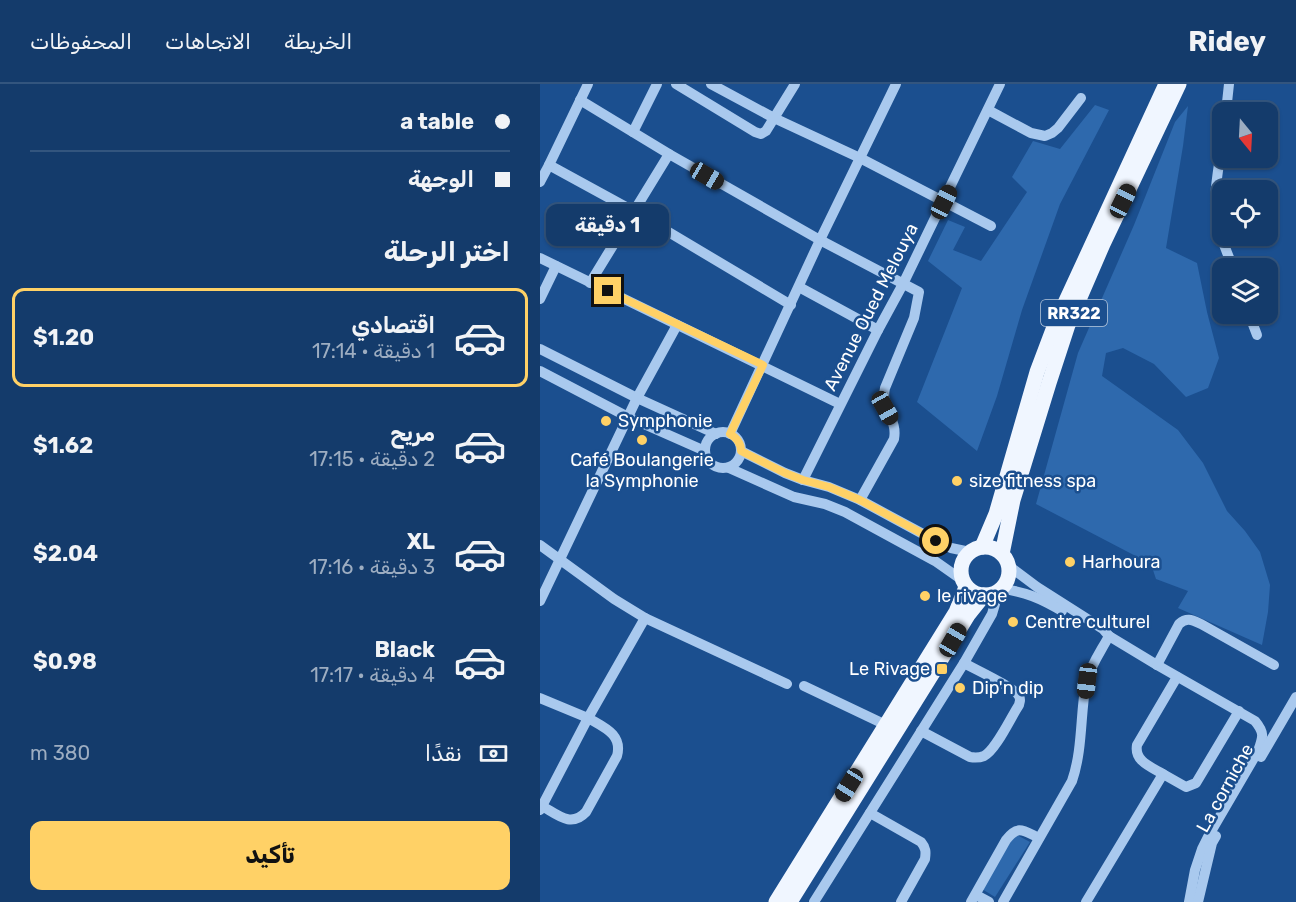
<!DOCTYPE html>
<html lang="ar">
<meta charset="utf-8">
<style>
:root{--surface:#143b6b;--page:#214673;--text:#f1f3f6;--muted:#9dadc1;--line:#33557e;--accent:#ffd166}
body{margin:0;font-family:Rubik,"Noto Naskh Arabic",sans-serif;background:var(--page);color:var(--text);direction:rtl;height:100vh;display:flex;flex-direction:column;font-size:22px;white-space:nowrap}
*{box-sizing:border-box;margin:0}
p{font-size:20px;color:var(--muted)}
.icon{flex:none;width:33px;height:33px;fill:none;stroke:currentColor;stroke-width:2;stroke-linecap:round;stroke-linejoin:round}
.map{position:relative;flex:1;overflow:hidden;direction:ltr}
.side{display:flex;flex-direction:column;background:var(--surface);width:540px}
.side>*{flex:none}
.banner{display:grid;align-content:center;height:132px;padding:0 30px;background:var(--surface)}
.needle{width:39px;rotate:162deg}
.fabs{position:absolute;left:672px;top:18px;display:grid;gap:12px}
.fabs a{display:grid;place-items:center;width:66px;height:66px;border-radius:12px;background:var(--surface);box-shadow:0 2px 4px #0004,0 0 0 2px var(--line);font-size:30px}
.end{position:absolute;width:27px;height:27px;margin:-14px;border:8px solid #ffd166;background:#111;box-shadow:0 0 0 3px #111}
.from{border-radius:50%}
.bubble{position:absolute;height:42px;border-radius:12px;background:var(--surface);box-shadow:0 2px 4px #0004,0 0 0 2px var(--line);font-size:20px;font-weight:700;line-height:42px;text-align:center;direction:rtl}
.car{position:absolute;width:18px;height:36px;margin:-18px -9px;border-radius:8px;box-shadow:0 0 4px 2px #0007;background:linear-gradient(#222 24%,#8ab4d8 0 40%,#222 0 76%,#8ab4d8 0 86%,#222 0)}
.banner b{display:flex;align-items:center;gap:21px;height:57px;font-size:22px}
.banner b+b{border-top:2px solid var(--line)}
.banner i{width:15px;height:15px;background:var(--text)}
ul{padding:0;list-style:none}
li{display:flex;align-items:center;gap:18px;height:99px;margin:0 12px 9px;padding:0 18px;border:3px solid transparent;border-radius:12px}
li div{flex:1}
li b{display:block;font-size:22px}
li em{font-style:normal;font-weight:700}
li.selected{border-color:var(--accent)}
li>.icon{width:54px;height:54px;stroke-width:1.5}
h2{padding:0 30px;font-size:27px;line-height:72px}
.pay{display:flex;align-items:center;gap:15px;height:66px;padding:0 30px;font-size:22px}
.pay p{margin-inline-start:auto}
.primary-button{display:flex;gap:12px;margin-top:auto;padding:12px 30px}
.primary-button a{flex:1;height:69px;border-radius:12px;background:var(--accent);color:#111;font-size:24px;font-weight:700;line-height:69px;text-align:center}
header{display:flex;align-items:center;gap:36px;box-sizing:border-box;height:84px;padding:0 30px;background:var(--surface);border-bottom:2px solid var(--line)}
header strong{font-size:28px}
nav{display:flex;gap:33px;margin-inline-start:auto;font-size:21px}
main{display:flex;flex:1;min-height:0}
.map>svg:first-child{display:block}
.green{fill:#2e69ad}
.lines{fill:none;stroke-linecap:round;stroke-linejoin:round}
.minor{stroke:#a9c9ee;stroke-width:10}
.major{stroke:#f0f6ff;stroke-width:15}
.route{stroke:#ffd166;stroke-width:8}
.poi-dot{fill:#ffd166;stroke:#1b4f8f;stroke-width:2}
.labels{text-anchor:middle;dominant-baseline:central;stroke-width:5;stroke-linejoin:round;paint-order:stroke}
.shield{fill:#1b4f8f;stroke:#bbcadd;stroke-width:1.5}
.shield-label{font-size:16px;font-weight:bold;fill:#fff}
.street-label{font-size:18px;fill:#fff;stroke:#1b4f8f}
.poi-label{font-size:18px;fill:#fff;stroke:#1b4f8f;text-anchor:start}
</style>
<header>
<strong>Ridey</strong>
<nav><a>الخريطة</a><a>الاتجاهات</a><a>المحفوظات</a></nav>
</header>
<main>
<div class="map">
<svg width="756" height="818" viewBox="0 0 756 818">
<rect width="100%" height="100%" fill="#1b4f8f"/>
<g class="green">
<polygon points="555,21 569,26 520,120 482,226 457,312 437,367 377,318 422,204 388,177 408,136 425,143 413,166 441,177 487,108 472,93 493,57 520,65"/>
<polygon points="648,22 643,62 626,164 657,179 667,228 679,274 668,304 646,313 614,280 583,264 566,269 562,292 638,346 663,379 687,427 705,447 720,468 730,501 728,528 722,561 638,524 648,507 616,495 611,480 496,420 538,269 594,141 635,38"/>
<polygon points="475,750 490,758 455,813 442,805"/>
</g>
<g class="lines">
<g class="minor">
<polyline points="48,0 9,81 95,128 251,221"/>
<polyline points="136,0 215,48 221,50 226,47 255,0"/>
<polyline points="171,0 234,34 320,74 451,142"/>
<path d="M40 16 129 70 280 156 379 208 374 234 345 304C340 327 358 334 354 355L320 416"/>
<polyline points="448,26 491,49 505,52 512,49 518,44 541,14"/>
<polyline points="686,28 689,0"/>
<polyline points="93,48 117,0"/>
<path d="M682 56C680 81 671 115 677 140 681 155 688 170 693 184"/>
<polyline points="0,98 9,81"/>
<polyline points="0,174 300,320"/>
<polyline points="50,199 129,70"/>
<polyline points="259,203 338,246"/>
<polyline points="0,215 16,182"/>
<polyline points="709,230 717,251"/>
<polyline points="0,265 97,314 176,350"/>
<polyline points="0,287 88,333 165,367"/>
<circle cx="183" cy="366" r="18"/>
<polyline points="190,350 280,156 356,0"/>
<polyline points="201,367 245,389 263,396 289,403 320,416 396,457 411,464 430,468"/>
<polyline points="189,384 254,413 285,420 305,428 395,477 422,496"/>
<polyline points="263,396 338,246 363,200 460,0"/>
<path d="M0 461 74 515 105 534 48 634C63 643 83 650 77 672L46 728C31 744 18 731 2 722"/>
<path d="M469 482 497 503 563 545 569 552 617 581 715 637C725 649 723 653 718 667L669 751 662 765 655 786 649 818"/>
<path d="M461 505C484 507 502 515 522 527"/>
<polyline points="0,517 97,314 137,241"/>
<polyline points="105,534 247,600"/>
<path d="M617 581 639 540C647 533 652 536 661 540L734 581"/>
<polyline points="264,602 346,641"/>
<polyline points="0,614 48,634 0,726"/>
<path d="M381 647 430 673C435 674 439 674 444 672 456 666 471 633 479 621 480 616 481 616 479 612 474 603 434 585 424 579"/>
<polyline points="721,673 756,613"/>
<path d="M623 690C611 683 594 677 597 661L637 593"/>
<path d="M330 729 381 758C386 764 386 768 385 775L361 818"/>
<polyline points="436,811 449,818"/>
<polyline points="274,818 424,579 452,530 455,520 455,509"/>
<path d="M431 818 466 756C478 740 484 747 499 754"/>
<path d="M463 818 532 697C543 665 540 631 546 599 550 582 561 567 569 552"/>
<polyline points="546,818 623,690 646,703 656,699 699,627"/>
<polyline points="658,818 672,759 676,752"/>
</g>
<g class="major">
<circle cx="445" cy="487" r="24"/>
<polyline points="442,463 456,430 497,288 514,243 626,0"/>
<polyline points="462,470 473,416 509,299 528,241 563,160 639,0"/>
<polyline points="236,818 416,528 426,503"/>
<polyline points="250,818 394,587 428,531 444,511"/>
</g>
</g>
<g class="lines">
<path class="route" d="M68 207 223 281 190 350C197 354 201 359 201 367L245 389 263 396 289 403 320 416 396 457"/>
</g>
<g class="poi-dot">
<circle cx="66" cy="337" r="6"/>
<circle cx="102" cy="356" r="6"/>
<circle cx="417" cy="397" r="6"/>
<circle cx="530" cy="478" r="6"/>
<circle cx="385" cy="512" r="6"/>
<circle cx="473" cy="538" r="6"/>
<rect x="396" y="579" width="12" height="12" rx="3"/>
<circle cx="420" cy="604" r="6"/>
</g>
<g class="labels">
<rect class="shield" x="501" y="216" width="66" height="26" rx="4.5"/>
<g class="shield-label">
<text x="534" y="229">RR322</text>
</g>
<g class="street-label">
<text transform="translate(331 223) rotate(-63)">Avenue Oued Melouya</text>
<text transform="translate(685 704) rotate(-61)">La corniche</text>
</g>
<g class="poi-label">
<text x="78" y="337">Symphonie</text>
<text x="102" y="376" text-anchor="middle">Café Boulangerie<tspan x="102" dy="21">la Symphonie</tspan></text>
<text x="429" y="397">size fitness spa</text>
<text x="542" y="478">Harhoura</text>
<text x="397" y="512">le rivage</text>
<text x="485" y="538">Centre culturel</text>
<text x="390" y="585" text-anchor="end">Le Rivage</text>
<text x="432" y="604">Dip'n dip</text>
</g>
</g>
</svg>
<div class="fabs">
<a><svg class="needle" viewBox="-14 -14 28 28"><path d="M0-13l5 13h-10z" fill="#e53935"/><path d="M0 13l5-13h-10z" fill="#9dadc1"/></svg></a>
<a><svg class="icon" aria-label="locate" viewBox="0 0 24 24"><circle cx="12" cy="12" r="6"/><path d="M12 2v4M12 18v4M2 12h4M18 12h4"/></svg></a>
<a><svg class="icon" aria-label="layers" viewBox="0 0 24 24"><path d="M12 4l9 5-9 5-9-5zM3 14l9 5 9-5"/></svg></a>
</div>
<i class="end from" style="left:396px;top:457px"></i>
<i class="end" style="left:68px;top:207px"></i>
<div class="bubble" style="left:6px;top:120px;width:123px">1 دقيقة</div>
<i class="car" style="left:167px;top:92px;rotate:120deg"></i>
<i class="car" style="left:583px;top:117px;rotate:26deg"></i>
<i class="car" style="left:404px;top:118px;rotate:26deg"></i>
<i class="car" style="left:345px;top:324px;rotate:151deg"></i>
<i class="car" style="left:413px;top:556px;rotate:30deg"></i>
<i class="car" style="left:547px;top:597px;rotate:187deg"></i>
<i class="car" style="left:309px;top:701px;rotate:212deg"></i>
</div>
<section class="side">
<div class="banner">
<b><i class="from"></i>a table</b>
<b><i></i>الوجهة</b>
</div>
<h2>اختر الرحلة</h2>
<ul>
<li class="selected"><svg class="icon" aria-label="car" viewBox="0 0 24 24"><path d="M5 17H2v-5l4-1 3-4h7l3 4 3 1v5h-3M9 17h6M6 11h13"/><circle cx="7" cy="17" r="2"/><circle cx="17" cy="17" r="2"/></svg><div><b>اقتصادي</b><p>1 دقيقة · 17:14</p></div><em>$1.20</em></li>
<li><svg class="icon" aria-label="car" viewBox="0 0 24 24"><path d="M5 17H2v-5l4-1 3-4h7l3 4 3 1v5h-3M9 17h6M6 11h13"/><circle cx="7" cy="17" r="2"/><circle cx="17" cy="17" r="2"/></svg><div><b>مريح</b><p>2 دقيقة · 17:15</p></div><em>$1.62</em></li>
<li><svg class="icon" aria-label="car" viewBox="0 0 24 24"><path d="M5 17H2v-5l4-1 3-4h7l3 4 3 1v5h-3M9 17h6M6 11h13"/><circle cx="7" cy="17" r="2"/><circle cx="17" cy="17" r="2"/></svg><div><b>XL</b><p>3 دقيقة · 17:16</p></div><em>$2.04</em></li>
<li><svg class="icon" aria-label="car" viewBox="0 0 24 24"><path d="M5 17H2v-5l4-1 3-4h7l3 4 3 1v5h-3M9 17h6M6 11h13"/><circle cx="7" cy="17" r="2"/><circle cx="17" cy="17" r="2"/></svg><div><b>Black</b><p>4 دقيقة · 17:17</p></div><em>$0.98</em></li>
</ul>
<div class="pay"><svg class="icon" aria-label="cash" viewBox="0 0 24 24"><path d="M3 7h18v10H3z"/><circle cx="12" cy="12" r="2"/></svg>نقدًا<p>380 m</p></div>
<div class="primary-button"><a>تأكيد</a></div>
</section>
</main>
